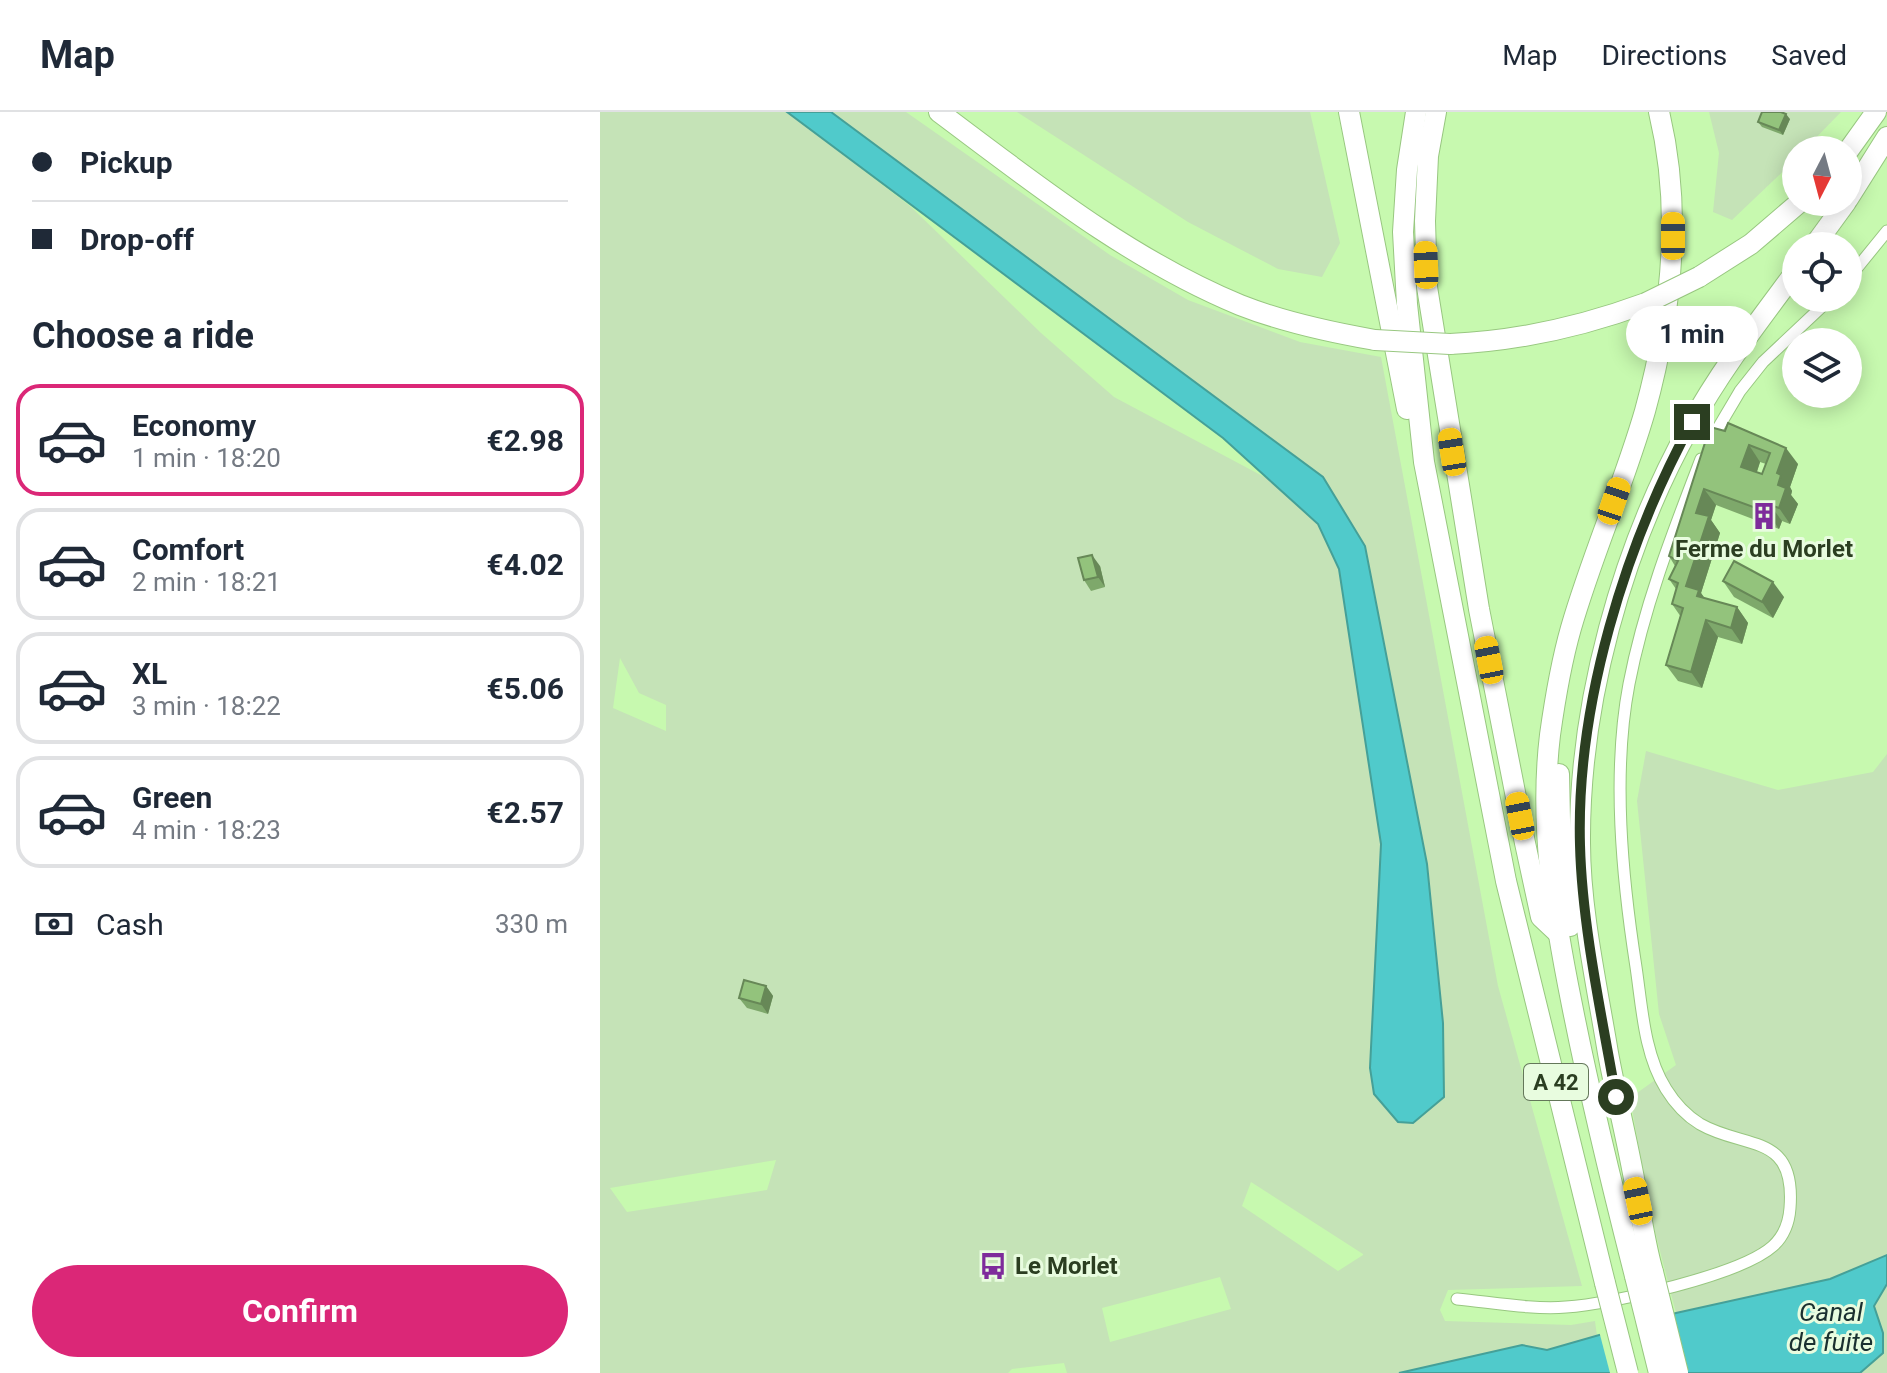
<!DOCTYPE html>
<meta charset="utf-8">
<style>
:root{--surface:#fff;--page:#f6f6f7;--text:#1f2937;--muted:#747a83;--line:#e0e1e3;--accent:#db2777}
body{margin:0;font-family:Roboto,sans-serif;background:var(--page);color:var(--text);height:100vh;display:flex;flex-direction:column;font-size:30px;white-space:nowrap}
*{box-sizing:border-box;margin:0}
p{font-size:26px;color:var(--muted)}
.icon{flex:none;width:44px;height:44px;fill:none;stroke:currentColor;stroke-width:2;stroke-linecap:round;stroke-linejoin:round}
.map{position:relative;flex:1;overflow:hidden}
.drawer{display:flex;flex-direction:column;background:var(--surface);width:600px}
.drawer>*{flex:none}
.hud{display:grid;align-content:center;height:176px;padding:0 32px;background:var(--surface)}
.needle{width:52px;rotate:186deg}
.tools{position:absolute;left:1182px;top:24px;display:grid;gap:16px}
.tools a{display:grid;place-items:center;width:80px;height:80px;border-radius:50%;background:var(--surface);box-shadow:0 4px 20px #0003;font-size:40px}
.end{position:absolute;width:36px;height:36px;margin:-18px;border:10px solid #2b3e21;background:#fff;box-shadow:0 0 0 4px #fff}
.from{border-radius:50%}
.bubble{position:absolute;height:56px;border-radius:28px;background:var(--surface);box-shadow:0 4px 20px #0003;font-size:26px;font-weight:700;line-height:56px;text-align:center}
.car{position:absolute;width:24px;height:48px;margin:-24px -12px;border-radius:10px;box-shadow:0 0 6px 2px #0007;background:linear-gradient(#f5c518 24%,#345 0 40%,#f5c518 0 76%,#345 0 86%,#f5c518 0)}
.hud b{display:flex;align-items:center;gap:28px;height:76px;font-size:30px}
.hud b+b{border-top:2px solid var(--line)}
.hud i{width:20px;height:20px;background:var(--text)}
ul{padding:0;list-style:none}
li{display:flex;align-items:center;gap:24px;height:112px;margin:0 16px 12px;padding:0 16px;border:4px solid var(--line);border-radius:24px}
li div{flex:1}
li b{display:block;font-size:30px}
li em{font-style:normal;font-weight:700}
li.on{border-color:var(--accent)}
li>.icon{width:72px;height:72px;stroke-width:1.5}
h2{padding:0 32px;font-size:36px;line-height:96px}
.pay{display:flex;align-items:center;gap:20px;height:88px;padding:0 32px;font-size:30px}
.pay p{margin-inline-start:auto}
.button{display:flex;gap:16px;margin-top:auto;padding:16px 32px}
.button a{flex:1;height:92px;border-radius:48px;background:var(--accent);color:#fff;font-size:32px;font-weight:700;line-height:92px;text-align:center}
header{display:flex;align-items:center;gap:48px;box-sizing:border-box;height:112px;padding:0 40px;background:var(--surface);border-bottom:2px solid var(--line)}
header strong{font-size:38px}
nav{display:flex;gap:44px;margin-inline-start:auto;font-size:28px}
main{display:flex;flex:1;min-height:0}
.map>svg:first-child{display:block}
.green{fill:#c5e3b7;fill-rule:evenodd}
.water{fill:#50cacb;stroke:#45a098;stroke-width:2}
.pier{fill:#c7f9af}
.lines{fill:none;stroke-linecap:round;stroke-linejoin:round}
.street-casing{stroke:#98c780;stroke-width:13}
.highway-casing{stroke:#98c780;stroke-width:22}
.street{stroke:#fff;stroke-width:11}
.highway{stroke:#fff;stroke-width:20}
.highway-bridge-casing{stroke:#98c780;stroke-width:22;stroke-linecap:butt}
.highway-bridge{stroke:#fff;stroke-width:20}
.wall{fill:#7ea86b;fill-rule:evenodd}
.shaded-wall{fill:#678857}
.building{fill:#93c37c;stroke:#678857;stroke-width:2;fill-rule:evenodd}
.route{stroke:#2b3e21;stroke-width:10}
.labels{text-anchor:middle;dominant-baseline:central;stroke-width:6;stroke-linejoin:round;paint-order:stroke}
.shield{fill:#e8fcdf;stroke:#64775a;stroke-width:2}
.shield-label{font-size:22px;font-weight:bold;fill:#2b3e21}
.poi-label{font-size:24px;font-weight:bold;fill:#2b3e21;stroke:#e8fcdf}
.water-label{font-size:26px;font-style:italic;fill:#1a3030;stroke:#e8fcdf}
</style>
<header>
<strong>Map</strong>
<nav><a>Map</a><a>Directions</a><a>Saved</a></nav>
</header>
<main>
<section class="drawer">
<div class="hud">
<b><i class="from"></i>Pickup</b>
<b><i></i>Drop-off</b>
</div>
<h2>Choose a ride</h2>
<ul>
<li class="on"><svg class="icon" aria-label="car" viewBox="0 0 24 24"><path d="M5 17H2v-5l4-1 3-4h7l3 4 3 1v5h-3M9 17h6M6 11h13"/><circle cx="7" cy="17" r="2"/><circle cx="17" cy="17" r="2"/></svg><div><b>Economy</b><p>1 min · 18:20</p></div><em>€2.98</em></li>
<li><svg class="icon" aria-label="car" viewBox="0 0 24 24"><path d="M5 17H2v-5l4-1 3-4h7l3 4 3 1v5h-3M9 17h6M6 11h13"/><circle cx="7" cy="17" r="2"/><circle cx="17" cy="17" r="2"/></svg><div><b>Comfort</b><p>2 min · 18:21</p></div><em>€4.02</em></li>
<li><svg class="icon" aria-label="car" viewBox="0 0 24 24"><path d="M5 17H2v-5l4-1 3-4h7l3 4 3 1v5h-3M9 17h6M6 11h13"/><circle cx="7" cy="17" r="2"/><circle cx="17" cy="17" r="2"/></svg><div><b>XL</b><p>3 min · 18:22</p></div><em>€5.06</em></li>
<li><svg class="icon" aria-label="car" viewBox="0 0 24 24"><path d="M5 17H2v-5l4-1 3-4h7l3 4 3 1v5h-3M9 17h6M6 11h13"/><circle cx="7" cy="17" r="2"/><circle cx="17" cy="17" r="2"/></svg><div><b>Green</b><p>4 min · 18:23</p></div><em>€2.57</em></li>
</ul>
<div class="pay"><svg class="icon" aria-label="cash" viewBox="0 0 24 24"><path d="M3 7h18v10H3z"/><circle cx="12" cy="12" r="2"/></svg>Cash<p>330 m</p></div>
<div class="button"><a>Confirm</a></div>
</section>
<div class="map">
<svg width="1287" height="1261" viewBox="0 0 1287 1261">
<rect width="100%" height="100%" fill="#c7f9af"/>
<g class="green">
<path d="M0 0H187L310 94 441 221 514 285 670 368 717 412 739 457 781 732 770 956 774 982 843 911 827 752 765 434 723 365 231 0H306L510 143 588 188 700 230 781 245 898 874 982 1174 848 1178 840 1198 845 1209 971 1213 995 1209 997 1224 947 1238 922 1233 799 1261H467L464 1251 412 1257 408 1261H0ZM20 546 39 581 66 593V619L13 596ZM176 1048 167 1078 27 1100 10 1076ZM651 1070 763 1142V1143L738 1159 642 1094ZM620 1165 631 1197 510 1230 502 1196Z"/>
<polygon points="417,0 710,0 740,131 722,165 678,157 588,110"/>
<polygon points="1109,0 1241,0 1204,38 1196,38 1196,47 1132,108 1113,100 1119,41"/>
<polygon points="1046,639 1178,678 1273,660 1287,642 1287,1143 1230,1167 1076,1201 1052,1108 1030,986 1076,953 1059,902 1037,689"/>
<polygon points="1287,1172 1287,1261 1260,1261 1283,1241 1283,1221 1274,1193"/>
</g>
<g class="water">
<polygon points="187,0 231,0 723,365 765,434 827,752 843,911 844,985 813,1011 798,1010 774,982 770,956 781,732 739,457 718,412 623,326"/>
<polygon points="1287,1143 1287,1172 1274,1194 1283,1221 1283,1241 1260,1261 799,1261 922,1233 947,1238 1076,1201 1230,1167"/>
</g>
<polygon class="pier" points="1071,1198 1088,1261 1010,1261 999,1219"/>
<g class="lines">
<g class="street-casing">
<g id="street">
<polyline points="1248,167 1287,119"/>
<polyline points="1111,328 1140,279 1163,250 1231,186"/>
<path d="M857 1187C890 1190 934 1198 966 1195 1011 1192 1141 1163 1173 1134 1184 1124 1189 1110 1190 1096 1196 1020 1145 1038 1100 1012 1087 1004 1074 990 1066 977 1044 942 1042 895 1036 855 1022 765 1012 661 1029 572 1044 494 1073 420 1101 347"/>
</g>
</g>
<g class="highway-casing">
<g id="highway">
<path d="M339 0C434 71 529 147 640 193 683 210 729 220 775 228"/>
<polyline points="749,0 807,297"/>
<polyline points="816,0 807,58 803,120 807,192 824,350 906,769 1005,1171"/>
<polyline points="836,0 828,44 825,109 827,175 879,497 925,731 941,805 958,821"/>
<polyline points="1248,39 1276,0"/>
<polyline points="1248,87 1287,25"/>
<polyline points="1214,134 1246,90"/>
<polyline points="1099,165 1151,132 1200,90"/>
<path d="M850 232C919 229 981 215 1046 191"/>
<polyline points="959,662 960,708 970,814"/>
<path d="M1053 1160C1046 1136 1043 1113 1038 1089 1030 1039 1017 990 1008 941 997 874 980 798 980 731 979 591 1022 436 1090 314 1120 259 1159 209 1196 159"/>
<path d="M1035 1164C1012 1074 990 984 972 893 954 804 939 714 950 623 955 587 961 551 971 516 992 443 1024 372 1045 299 1072 201 1083 100 1059 0"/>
</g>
</g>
<use href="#street" class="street"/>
<use href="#highway" class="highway"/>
<g class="highway-bridge-casing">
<g id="highway-bridge">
<polyline points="1046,191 1099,165"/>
<polyline points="775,228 850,232"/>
<polyline points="1053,1160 1078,1261"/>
<polyline points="1035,1164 1059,1261"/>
<polyline points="1005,1171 1028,1261"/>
</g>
</g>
<use href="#highway-bridge" class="highway-bridge"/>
</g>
<g class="wall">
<polygon points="1190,7 1183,23 1162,15 1158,10"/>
<path d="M1110 315 1198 352 1190 375 1192 379 1191 383 1198 392 1190 412 1182 409 1179 417 1116 393 1111 408 1120 421 1101 481 1104 486 1137 495 1148 511 1142 532 1118 525 1102 576 1078 569 1066 553 1081 505 1072 492 1076 477 1069 467 1075 454 1069 444ZM1160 350 1166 352 1162 362 1157 360Z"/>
<polygon points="500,454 505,475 491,479 484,468"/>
<polygon points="1123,469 1184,485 1173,506 1134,485"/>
<polygon points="166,874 173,884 168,902 147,896 139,886"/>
</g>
<g class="shaded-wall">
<polygon points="1186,2 1190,7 1183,23 1179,18"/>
<polygon points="1149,333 1160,350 1153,371 1141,355"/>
<polygon points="1186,336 1198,352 1190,375 1192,379 1191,383 1198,392 1190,412 1179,396 1177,361"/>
<polygon points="1104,377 1116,393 1111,408 1120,421 1101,481 1111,495 1086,474 1096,401"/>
<polygon points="1170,393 1182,409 1179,417 1167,400"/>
<polygon points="492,443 500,454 505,475 498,465"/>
<polygon points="1173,470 1184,485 1173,506 1162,490"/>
<polygon points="1137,495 1148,511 1142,532 1131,516"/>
<polygon points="1106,508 1118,525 1102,576 1091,560"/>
<polygon points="166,874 173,884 168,902 161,892"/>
</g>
<g class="building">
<polygon points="1162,0 1181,0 1186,2 1179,18 1158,10"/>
<path d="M1128 311 1186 336 1177 361 1181 363 1178 373 1186 376 1179 396 1170 393 1167 400 1104 377 1096 401 1109 404 1086 474 1099 478 1097 484 1137 495 1131 516 1106 508 1091 560 1066 553 1083 496 1072 492 1078 471 1069 467 1078 449 1069 444 1110 315 1125 319ZM1149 333 1170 341 1162 362 1141 355Z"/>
<polygon points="492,443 498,465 484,468 478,446"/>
<polygon points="1134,449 1173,470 1162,490 1123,469"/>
<polygon points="144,868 166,874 161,892 139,886"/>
</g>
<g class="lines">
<path class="route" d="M1016 985C1002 905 982 814 980 733 976 593 1025 433 1092 310"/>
</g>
<defs>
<g id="building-bare" transform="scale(2.16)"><path d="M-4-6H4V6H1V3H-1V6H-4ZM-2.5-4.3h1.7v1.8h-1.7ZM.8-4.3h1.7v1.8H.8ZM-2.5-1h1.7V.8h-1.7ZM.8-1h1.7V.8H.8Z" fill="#7e2c9b" stroke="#e8fcdf" stroke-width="2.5" paint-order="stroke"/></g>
<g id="bus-bare" transform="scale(2.16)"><path d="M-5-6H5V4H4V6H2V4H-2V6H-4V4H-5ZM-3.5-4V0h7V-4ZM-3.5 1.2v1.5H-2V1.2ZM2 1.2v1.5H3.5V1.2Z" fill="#7e2c9b" stroke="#e8fcdf" stroke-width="2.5" paint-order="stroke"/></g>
</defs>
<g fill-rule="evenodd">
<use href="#building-bare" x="1164" y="404"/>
<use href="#bus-bare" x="393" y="1154"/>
</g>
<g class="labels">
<rect class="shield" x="924" y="952" width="64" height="36" rx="6"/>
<g class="shield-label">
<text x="956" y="970">A 42</text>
</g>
<g class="poi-label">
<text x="1164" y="437">Ferme du Morlet</text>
<text x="415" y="1154" text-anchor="start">Le Morlet</text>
</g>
<g class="water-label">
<text x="1231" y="1200">Canal<tspan x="1231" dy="30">de fuite</tspan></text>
</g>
</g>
</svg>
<div class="tools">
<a><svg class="needle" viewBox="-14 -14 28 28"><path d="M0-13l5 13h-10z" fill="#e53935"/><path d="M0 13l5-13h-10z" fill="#747a83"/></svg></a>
<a><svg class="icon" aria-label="locate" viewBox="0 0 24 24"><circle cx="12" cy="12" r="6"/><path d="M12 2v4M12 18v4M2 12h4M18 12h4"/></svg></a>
<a><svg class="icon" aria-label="layers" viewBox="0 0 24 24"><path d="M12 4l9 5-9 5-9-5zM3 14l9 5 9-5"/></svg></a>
</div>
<i class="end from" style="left:1016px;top:985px"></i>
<i class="end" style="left:1092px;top:310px"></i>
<div class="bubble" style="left:1026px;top:194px;width:132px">1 min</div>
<i class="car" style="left:1073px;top:124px;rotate:0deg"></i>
<i class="car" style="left:826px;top:153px;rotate:358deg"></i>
<i class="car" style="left:852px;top:340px;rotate:351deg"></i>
<i class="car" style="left:1014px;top:389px;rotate:19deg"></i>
<i class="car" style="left:889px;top:548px;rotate:349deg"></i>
<i class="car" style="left:920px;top:704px;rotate:349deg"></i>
<i class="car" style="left:1038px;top:1089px;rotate:348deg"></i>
</div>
</main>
